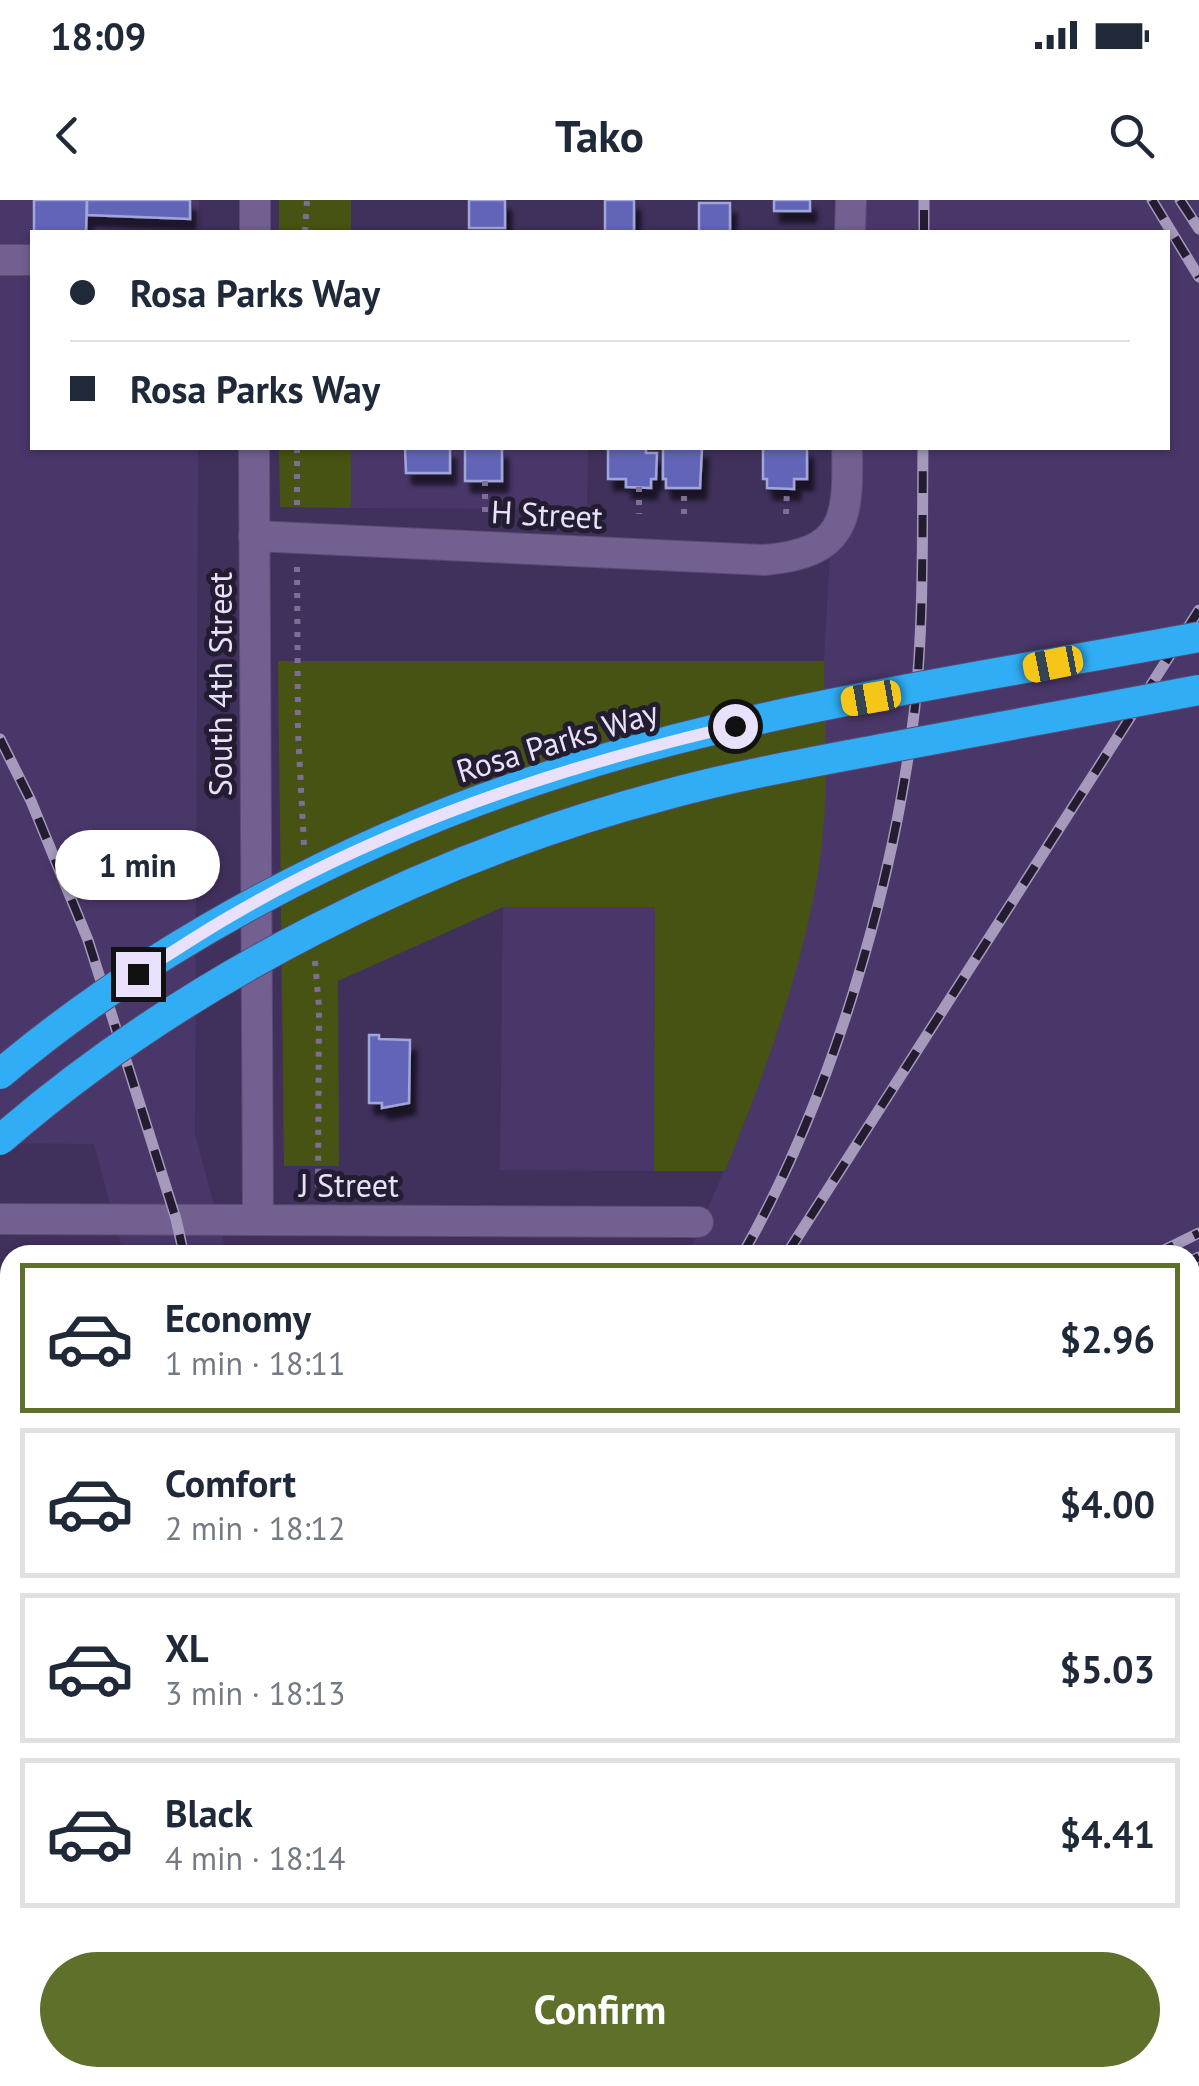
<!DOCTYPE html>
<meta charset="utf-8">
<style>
:root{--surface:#fff;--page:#f6f6f7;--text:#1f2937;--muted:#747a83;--line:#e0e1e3;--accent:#5e7029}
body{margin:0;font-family:"PT Sans",sans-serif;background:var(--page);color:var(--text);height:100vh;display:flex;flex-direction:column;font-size:38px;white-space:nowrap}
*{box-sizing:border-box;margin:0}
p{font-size:32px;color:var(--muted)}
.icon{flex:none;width:55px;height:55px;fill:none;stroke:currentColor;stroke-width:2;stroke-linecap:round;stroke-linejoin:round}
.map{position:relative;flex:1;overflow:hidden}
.drawer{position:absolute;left:0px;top:1045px;width:1200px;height:842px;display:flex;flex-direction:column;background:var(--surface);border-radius:30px 30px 0 0;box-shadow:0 2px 8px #0004}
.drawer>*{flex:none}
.hud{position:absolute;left:30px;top:30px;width:1140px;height:220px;border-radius:0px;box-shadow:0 2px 8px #0004;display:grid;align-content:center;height:220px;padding:0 40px;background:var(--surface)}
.end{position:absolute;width:45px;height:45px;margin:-22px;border:12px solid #e9e0fc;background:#111;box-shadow:0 0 0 5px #111}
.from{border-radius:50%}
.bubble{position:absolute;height:70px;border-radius:35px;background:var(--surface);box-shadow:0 2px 8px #0004;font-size:32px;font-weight:700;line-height:70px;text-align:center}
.car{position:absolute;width:30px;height:60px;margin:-30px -15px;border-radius:12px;box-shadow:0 0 8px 2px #0007;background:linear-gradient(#f5c518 24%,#345 0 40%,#f5c518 0 76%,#345 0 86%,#f5c518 0)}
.hud b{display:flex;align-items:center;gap:35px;height:95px;font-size:38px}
.hud b+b{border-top:2px solid var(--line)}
.hud i{width:25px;height:25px;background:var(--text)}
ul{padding:18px 0 0;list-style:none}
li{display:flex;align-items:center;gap:30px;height:150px;margin:0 20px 15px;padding:0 20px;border:5px solid var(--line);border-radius:0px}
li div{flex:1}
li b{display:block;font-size:38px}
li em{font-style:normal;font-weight:700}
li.selected{border-color:var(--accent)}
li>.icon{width:90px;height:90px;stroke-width:1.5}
.button{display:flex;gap:20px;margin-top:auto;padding:20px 40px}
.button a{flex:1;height:115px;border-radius:60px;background:var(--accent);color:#fff;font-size:40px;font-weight:700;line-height:115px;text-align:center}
.status{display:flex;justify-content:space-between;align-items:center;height:70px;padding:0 50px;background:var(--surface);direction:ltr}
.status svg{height:28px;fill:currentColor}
header{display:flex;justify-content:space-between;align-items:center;height:130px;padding:0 40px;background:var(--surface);font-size:45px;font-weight:700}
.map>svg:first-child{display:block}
.built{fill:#4a376a}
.green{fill:#465312}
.building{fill:#6265b7;stroke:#a0a6da;stroke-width:2.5;filter:url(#shadow)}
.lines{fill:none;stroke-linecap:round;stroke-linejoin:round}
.minor-casing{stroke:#594b71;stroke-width:32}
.path{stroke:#7c6e94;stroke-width:6;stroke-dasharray:5 8;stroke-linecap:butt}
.minor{stroke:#716090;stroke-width:30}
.rail-casing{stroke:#a59abc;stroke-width:11}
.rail{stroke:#241d31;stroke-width:8;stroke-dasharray:22;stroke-linecap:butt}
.highway-bridge-casing{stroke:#594b71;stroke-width:32;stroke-linecap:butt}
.highway-bridge{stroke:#30adf4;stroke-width:30}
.route{stroke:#e9e0fc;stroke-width:12}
.labels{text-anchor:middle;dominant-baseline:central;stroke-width:10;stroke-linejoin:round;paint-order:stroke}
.street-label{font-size:32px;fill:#e9e0fc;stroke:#241d31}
</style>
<div class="status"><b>18:09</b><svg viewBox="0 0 49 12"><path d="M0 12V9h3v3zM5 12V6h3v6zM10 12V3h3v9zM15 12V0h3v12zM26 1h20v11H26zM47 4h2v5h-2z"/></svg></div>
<header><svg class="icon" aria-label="back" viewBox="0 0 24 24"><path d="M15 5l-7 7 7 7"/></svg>Tako<svg class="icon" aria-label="search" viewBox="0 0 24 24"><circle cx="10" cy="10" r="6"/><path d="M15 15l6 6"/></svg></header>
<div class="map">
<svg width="1199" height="1886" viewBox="0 0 1199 1886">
<defs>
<filter id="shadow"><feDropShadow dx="6" dy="11" stdDeviation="2.5" flood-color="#0009"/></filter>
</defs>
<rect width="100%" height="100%" fill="#40305c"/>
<g class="built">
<polygon points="0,0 199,0 199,32 32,32 32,248 198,248 195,934 227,1055 124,1055 94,944 0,943"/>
<polygon points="851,0 1199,0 1199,1886 36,1886 41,1878 1190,1878 1190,1055 688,1055 748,915 824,621 824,461 831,337 847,248 1168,248 1168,32 850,32"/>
<polygon points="351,248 588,248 587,309 351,308"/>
<polygon points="503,707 655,707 654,971 500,970"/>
<polygon points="0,1109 10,1109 10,1795 0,1803"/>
</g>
<g class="green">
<rect x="279" y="0" width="72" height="32"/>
<polygon points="279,248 351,248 351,308 280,307"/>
<path d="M278 461H824C824 514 828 569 824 621 816 734 768 867 725 971H654L655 707H503L338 781 339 966H284Z"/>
<polygon points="10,1795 10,1878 41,1878 36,1886 0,1886 0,1803"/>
</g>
<g class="building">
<polygon points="34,0 87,0 86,32 34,32"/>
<polygon points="87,0 190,0 190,19 87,15"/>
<rect x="469" y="0" width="36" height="28"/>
<rect x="605" y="0" width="29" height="32"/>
<rect x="774" y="0" width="36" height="11"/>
<rect x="699" y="3" width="31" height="29"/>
<polygon points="405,248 450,248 450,273 406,273"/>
<rect x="465" y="248" width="37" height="33"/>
<polygon points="608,248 646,248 646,253 657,253 656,279 651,279 651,288 626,287 626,279 608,279"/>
<polygon points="663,248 702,248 700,288 666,288 666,279 663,279"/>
<polygon points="763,248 807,248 807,279 794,279 794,289 767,288 767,279 763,279"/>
<polygon points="369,835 379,835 379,839 410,840 409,903 382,908 382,903 369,903"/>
<rect x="0" y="1509" width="10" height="159"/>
</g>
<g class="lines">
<g class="minor-casing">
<g id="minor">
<polyline points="255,32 255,0"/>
<polyline points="850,32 851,0"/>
<polyline points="0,60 32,60"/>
<polyline points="254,248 258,1019"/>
<path d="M254 336 765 360C845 353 849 320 847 248"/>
<polyline points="0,1019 698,1022"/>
</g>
</g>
<g class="path">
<polyline points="305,32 307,0"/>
<polyline points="297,248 297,310"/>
<polyline points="485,281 485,313"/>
<polyline points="639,287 639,314"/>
<polyline points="684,314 684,288"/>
<polyline points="786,314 787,289"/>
<polyline points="297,367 298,532 304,645"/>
<polyline points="315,761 319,807 318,989"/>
</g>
<use href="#minor" class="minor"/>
<g class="rail-casing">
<g id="rail">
<polyline points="1152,0 1199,77"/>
<polyline points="1180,0 1199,29"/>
<polyline points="924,32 924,0"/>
<polyline points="0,539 31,601 88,740 176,1019 184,1055"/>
<path d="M742 1055C832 898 894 686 915 506 924 421 922 333 923 248"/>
<polyline points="786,1055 1199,410"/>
<polyline points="1154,1055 1199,1033"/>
<polyline points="1190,1061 1199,1057"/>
<polyline points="1190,1087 1199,1083"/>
<polyline points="118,1886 122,1878"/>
<polyline points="139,1886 143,1878"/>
<polyline points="163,1886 168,1878"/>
<polyline points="223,1886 229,1878"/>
<polyline points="252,1886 258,1878"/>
</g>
</g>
<use href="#rail" class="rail"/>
<g class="highway-bridge-casing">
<g id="highway-bridge">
<path d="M0 874C154 744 357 638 549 576 755 508 985 477 1199 437"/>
<path d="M0 940C187 778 427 658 665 595 738 575 813 562 887 548 991 529 1095 509 1199 490"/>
</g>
</g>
<use href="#highway-bridge" class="highway-bridge"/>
</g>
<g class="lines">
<path class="route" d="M138 774C168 755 198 735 229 717 385 625 559 567 735 526"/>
</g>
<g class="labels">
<g class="street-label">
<text transform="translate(547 314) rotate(3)">H Street</text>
<text transform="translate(220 484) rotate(-90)">South 4th Street</text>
<text transform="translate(557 541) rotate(-17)">Rosa Parks Way</text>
<text x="349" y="985">J Street</text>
</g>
</g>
</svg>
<i class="end from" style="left:735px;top:526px"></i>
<i class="end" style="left:138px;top:774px"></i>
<div class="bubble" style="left:55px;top:630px;width:165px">1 min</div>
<i class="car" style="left:1053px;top:464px;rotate:259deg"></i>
<i class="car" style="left:871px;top:498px;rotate:260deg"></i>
<div class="hud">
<b><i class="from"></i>Rosa Parks Way</b>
<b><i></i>Rosa Parks Way</b>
</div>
<section class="drawer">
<ul>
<li class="selected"><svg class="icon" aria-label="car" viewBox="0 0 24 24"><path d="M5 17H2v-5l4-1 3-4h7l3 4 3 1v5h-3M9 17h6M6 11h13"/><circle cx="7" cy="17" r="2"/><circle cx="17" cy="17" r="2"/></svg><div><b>Economy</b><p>1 min · 18:11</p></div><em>$2.96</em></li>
<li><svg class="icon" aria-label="car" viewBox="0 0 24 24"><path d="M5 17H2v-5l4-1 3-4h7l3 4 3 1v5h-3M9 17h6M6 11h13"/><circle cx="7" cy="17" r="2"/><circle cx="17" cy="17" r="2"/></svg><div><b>Comfort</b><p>2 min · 18:12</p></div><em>$4.00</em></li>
<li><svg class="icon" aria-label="car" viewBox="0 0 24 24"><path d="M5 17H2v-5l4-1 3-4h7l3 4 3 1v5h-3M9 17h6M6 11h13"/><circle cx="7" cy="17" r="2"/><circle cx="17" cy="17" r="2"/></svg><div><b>XL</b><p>3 min · 18:13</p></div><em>$5.03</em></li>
<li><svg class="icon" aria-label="car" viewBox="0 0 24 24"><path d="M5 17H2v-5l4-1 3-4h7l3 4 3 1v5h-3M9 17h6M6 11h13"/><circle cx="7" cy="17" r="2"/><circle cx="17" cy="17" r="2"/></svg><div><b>Black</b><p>4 min · 18:14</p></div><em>$4.41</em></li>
</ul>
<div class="button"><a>Confirm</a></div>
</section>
</div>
